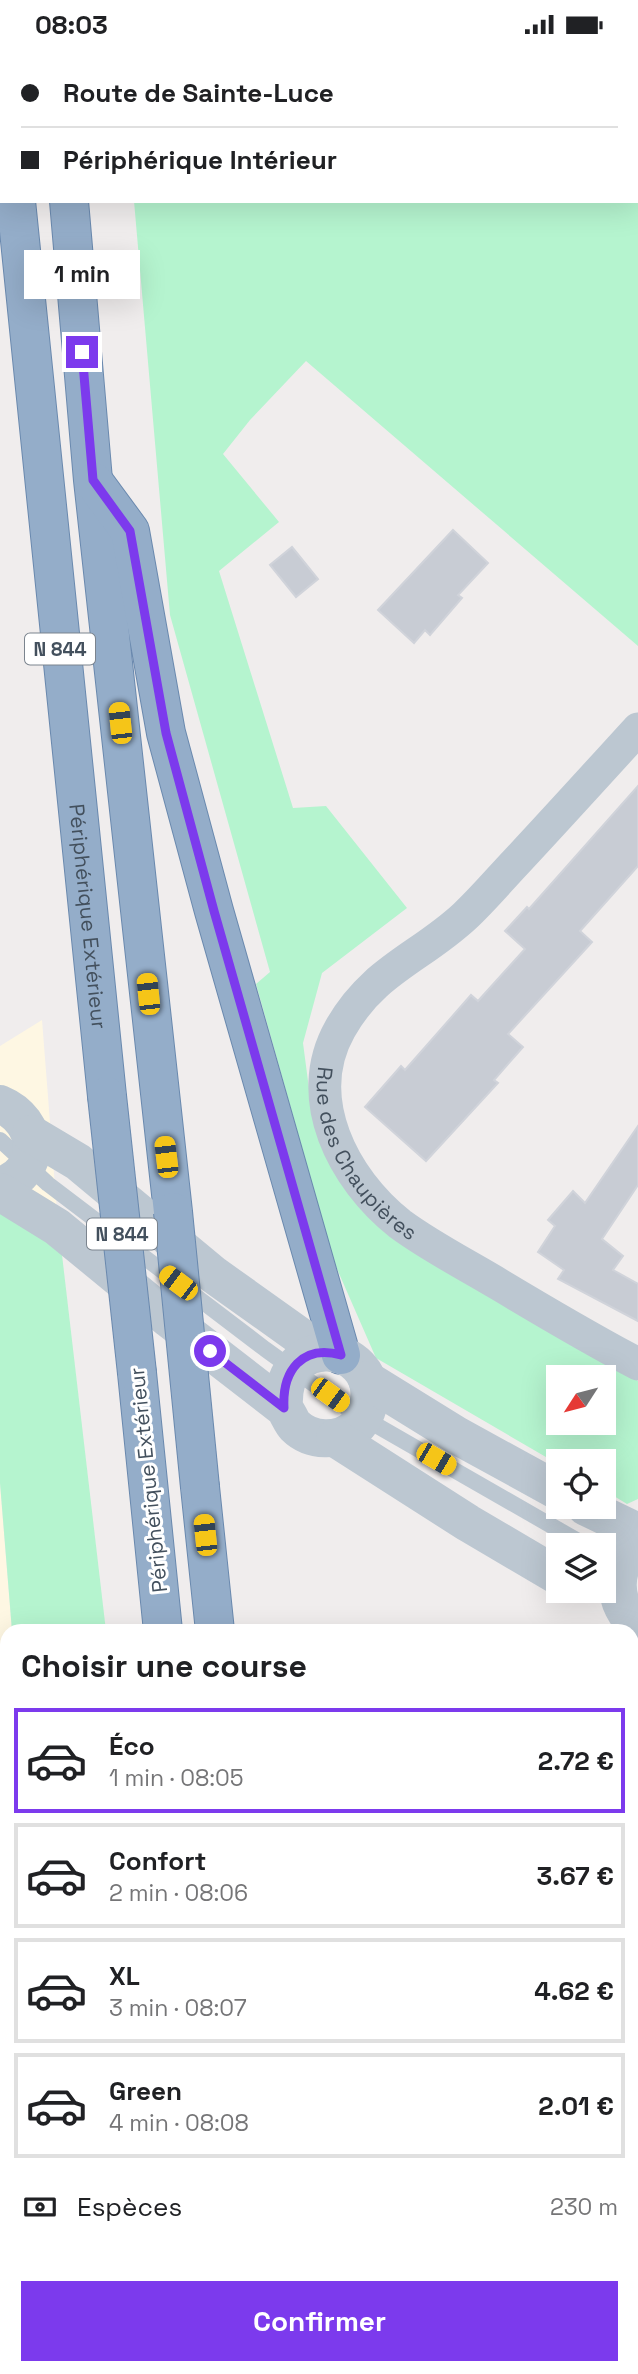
<!DOCTYPE html>
<html lang="fr">
<meta charset="utf-8">
<style>
:root{--surface:#fff;--page:#f2f2f2;--text:#202124;--muted:#757577;--line:#e0e0e0;--accent:#7c3aed}
body{margin:0;font-family:"Space Grotesk",sans-serif;background:var(--page);color:var(--text);height:100vh;display:flex;flex-direction:column;font-size:26px;white-space:nowrap}
*{box-sizing:border-box;margin:0}
p{font-size:23px;color:var(--muted)}
.icon{flex:none;width:38px;height:38px;fill:none;stroke:currentColor;stroke-width:2;stroke-linecap:round;stroke-linejoin:round}
.map{position:relative;flex:1;overflow:hidden}
.side{position:absolute;left:0px;top:1575px;width:639px;height:751px;display:flex;flex-direction:column;background:var(--surface);border-radius:21px 21px 0 0;box-shadow:0 7px 28px #0002}
.side>*{flex:none}
.hud{position:absolute;left:0px;top:0px;width:639px;height:154px;box-shadow:0 7px 28px #0002;display:grid;align-content:center;height:154px;padding:0 21px;background:var(--surface)}
.needle{width:46px;rotate:234deg}
.tools{position:absolute;left:546px;top:1316px;display:grid;gap:14px}
.tools a{display:grid;place-items:center;width:70px;height:70px;border-radius:0px;background:var(--surface);box-shadow:0 7px 28px #0002;font-size:35px}
.end{position:absolute;width:32px;height:32px;margin:-16px;border:9px solid #7c3aed;background:#fff;box-shadow:0 0 0 4px #fff}
.from{border-radius:50%}
.bubble{position:absolute;height:49px;border-radius:0px;background:var(--surface);box-shadow:0 7px 28px #0002;font-size:23px;font-weight:700;line-height:49px;text-align:center}
.car{position:absolute;width:21px;height:42px;margin:-21px -10px;border-radius:9px;box-shadow:0 0 5px 2px #0007;background:linear-gradient(#f5c518 24%,#345 0 40%,#f5c518 0 76%,#345 0 86%,#f5c518 0)}
.hud b{display:flex;align-items:center;gap:24px;height:66px;font-size:26px}
.hud b+b{border-top:2px solid var(--line)}
.hud i{width:18px;height:18px;background:var(--text)}
ul{padding:0;list-style:none}
li{display:flex;align-items:center;gap:21px;height:105px;margin:0 14px 10px;padding:0 7px;border:4px solid var(--line);border-radius:0px}
li div{flex:1}
li b{display:block;font-size:26px}
li em{font-style:normal;font-weight:700}
li.on{border-color:var(--accent)}
li>.icon{width:63px;height:63px;stroke-width:1.5}
h2{padding:0 21px;font-size:32px;line-height:84px}
.pay{display:flex;align-items:center;gap:18px;height:77px;padding:0 21px;font-size:26px}
.pay p{margin-inline-start:auto}
.cta{display:flex;gap:14px;margin-top:auto;padding:14px 21px}
.cta a{flex:1;height:80px;border-radius:0px;background:var(--accent);color:#fff;font-size:28px;font-weight:700;line-height:80px;text-align:center}
.status{display:flex;justify-content:space-between;align-items:center;height:49px;padding:0 35px;background:var(--surface);direction:ltr}
.status svg{height:19px;fill:currentColor}
.map>svg:first-child{display:block}
.commercial{fill:#fef7e3}
.green{fill:#b5f4cf;fill-rule:evenodd}
.building{fill:#c8ccd4;stroke:#d0d3da;stroke-width:2}
.lines{fill:none;stroke-linecap:round;stroke-linejoin:round}
.trunk-casing{stroke:#6a89ae;stroke-width:40}
.service{stroke:#bcc7d1;stroke-width:16}
.minor{stroke:#bcc7d1;stroke-width:33}
.tertiary{stroke:#bcc7d1;stroke-width:38}
.trunk{stroke:#94adc9;stroke-width:38}
.trunk-bridge-casing{stroke:#6a89ae;stroke-width:40;stroke-linecap:butt}
.trunk-bridge{stroke:#94adc9;stroke-width:38}
.route{stroke:#7c3aed;stroke-width:9}
.labels{text-anchor:middle;dominant-baseline:central;stroke-width:6;stroke-linejoin:round;paint-order:stroke}
.shield{fill:#fff;stroke:#7b848e;stroke-width:2}
.shield-label{font-size:19px;font-weight:bold;fill:#43505d}
.street-label{font-size:21px;fill:#43505d;stroke:#fff}
</style>
<div class="status"><b>08:03</b><svg viewBox="0 0 49 12"><path d="M0 12V9h3v3zM5 12V6h3v6zM10 12V3h3v9zM15 12V0h3v12zM26 1h20v11H26zM47 4h2v5h-2z"/></svg></div>
<div class="map">
<svg width="638" height="2325" viewBox="0 0 638 2325">
<rect width="100%" height="100%" fill="#f0eded"/>
<g class="commercial">
<polygon points="42,971 57,1163 0,1163 0,997"/>
<polygon points="0,1435 12,1582 7,1582 7,2319 53,2319 53,2325 0,2325"/>
</g>
<g class="green">
<path d="M122 0H638V597L306 312 250 371 223 405 279 473 219 522 293 759 326 757 407 859 322 924 303 994 313 1070 447 1223 638 1332V1450L627 1455 604 1441V1412H558V1415L376 1309 334 1213 256 935 270 923 170 566 134 152H637V2ZM558 1328H604V1374H558Z"/>
<polygon points="0,1163 57,1163 106,1582 12,1582 0,1434"/>
<rect x="53" y="2319" width="131" height="6"/>
</g>
<g class="building">
<polygon points="453,481 488,514 458,546 462,549 430,586 425,581 414,594 378,561"/>
<polygon points="292,498 318,530 296,548 270,516"/>
<polygon points="638,737 638,817 580,882 592,893 508,985 523,998 494,1031 498,1034 426,1112 365,1058 401,1017 405,1021 471,946 478,952 525,900 505,882 527,858 529,860"/>
<polygon points="638,1077 638,1136 602,1190 623,1207 613,1221 638,1235 638,1272 558,1230 564,1221 538,1203 555,1177 548,1171 573,1142 585,1154"/>
</g>
<g class="lines">
<g class="trunk-casing">
<g id="trunk">
<polyline points="4,0 4,2"/>
<polyline points="57,0 57,2"/>
<path id="s2" d="M16 152 107 1047"/>
<polyline points="69,152 93,431 173,1163"/>
<polyline points="94,433 130,482 166,684 214,862 341,1306"/>
<polyline points="137,1324 163,1582"/>
<polyline points="200,1438 215,1582"/>
<polyline points="227,2319 228,2325"/>
<polyline points="279,2319 280,2325"/>
</g>
</g>
<g class="service">
<polyline points="0,1091 48,1135 265,1300 348,1360 585,1496"/>
<polyline points="0,2012 7,2012"/>
</g>
<path class="minor" id="s1" d="M638 680C597 725 557 769 516 813 499 831 483 850 465 867 420 909 373 921 340 980 301 1049 343 1130 400 1175 431 1198 467 1216 500 1236 545 1263 591 1290 638 1315"/>
<g class="tertiary">
<path d="M0 1055C41 1072 44 1123 0 1137"/>
<polyline points="31,1085 78,1113 214,1226 322,1303"/>
<path d="M0 1143 57 1178 169 1270 284 1359C288 1364 291 1373 295 1377 311 1393 339 1393 355 1379 363 1371 368 1362 369 1351 377 1294 279 1279 284 1359"/>
<polyline points="367,1331 456,1386 558,1442"/>
<polyline points="335,1389 468,1474 558,1527"/>
<polyline points="586,1458 638,1483"/>
<path d="M638 1497C610 1517 612 1556 638 1577"/>
<polyline points="0,1659 7,1774"/>
<polyline points="40,2319 41,2325"/>
<polyline points="552,2325 552,2319"/>
</g>
<use href="#trunk" class="trunk"/>
<g class="trunk-bridge-casing">
<g id="trunk-bridge">
<polyline points="107,1047 137,1324"/>
<polyline points="173,1163 200,1438"/>
</g>
</g>
<use href="#trunk-bridge" class="trunk-bridge"/>
</g>
<g class="lines">
<path class="route" d="M82 303 93 431 130 482 166 684 214 862 341 1306C302 1295 282 1322 284 1359L210 1302"/>
</g>
<g class="labels">
<g class="shield">
<rect x="25" y="584.5" width="70" height="31" rx="5"/>
<rect x="87" y="1169.5" width="70" height="31" rx="5"/>
</g>
<g class="shield-label">
<text x="60" y="600">N 844</text>
<text x="122" y="1185">N 844</text>
</g>
<g class="street-label">
<text stroke="none"><textPath href="#s2" startOffset="719">Périphérique Extérieur</textPath></text>
<text stroke="none"><textPath href="#s1" startOffset="565">Rue des Chaupières</textPath></text>
<text transform="translate(148 1431) rotate(-96)">Périphérique Extérieur</text>
</g>
</g>
</svg>
<div class="tools">
<a><svg class="needle" viewBox="-14 -14 28 28"><path d="M0-13l5 13h-10z" fill="#e53935"/><path d="M0 13l5-13h-10z" fill="#757577"/></svg></a>
<a><svg class="icon" aria-label="locate" viewBox="0 0 24 24"><circle cx="12" cy="12" r="6"/><path d="M12 2v4M12 18v4M2 12h4M18 12h4"/></svg></a>
<a><svg class="icon" aria-label="layers" viewBox="0 0 24 24"><path d="M12 4l9 5-9 5-9-5zM3 14l9 5 9-5"/></svg></a>
</div>
<i class="end from" style="left:210px;top:1302px"></i>
<i class="end" style="left:82px;top:303px"></i>
<div class="bubble" style="left:24px;top:201px;width:116px">1 min</div>
<i class="car" style="left:120px;top:674px;rotate:354deg"></i>
<i class="car" style="left:148px;top:945px;rotate:354deg"></i>
<i class="car" style="left:166px;top:1108px;rotate:353deg"></i>
<i class="car" style="left:178px;top:1234px;rotate:307deg"></i>
<i class="car" style="left:330px;top:1346px;rotate:126deg"></i>
<i class="car" style="left:436px;top:1410px;rotate:120deg"></i>
<i class="car" style="left:205px;top:1486px;rotate:354deg"></i>
<div class="hud">
<b><i class="from"></i>Route de Sainte-Luce</b>
<b><i></i>Périphérique Intérieur</b>
</div>
<section class="side">
<h2>Choisir une course</h2>
<ul>
<li class="on"><svg class="icon" aria-label="car" viewBox="0 0 24 24"><path d="M5 17H2v-5l4-1 3-4h7l3 4 3 1v5h-3M9 17h6M6 11h13"/><circle cx="7" cy="17" r="2"/><circle cx="17" cy="17" r="2"/></svg><div><b>Éco</b><p>1 min · 08:05</p></div><em>2.72 €</em></li>
<li><svg class="icon" aria-label="car" viewBox="0 0 24 24"><path d="M5 17H2v-5l4-1 3-4h7l3 4 3 1v5h-3M9 17h6M6 11h13"/><circle cx="7" cy="17" r="2"/><circle cx="17" cy="17" r="2"/></svg><div><b>Confort</b><p>2 min · 08:06</p></div><em>3.67 €</em></li>
<li><svg class="icon" aria-label="car" viewBox="0 0 24 24"><path d="M5 17H2v-5l4-1 3-4h7l3 4 3 1v5h-3M9 17h6M6 11h13"/><circle cx="7" cy="17" r="2"/><circle cx="17" cy="17" r="2"/></svg><div><b>XL</b><p>3 min · 08:07</p></div><em>4.62 €</em></li>
<li><svg class="icon" aria-label="car" viewBox="0 0 24 24"><path d="M5 17H2v-5l4-1 3-4h7l3 4 3 1v5h-3M9 17h6M6 11h13"/><circle cx="7" cy="17" r="2"/><circle cx="17" cy="17" r="2"/></svg><div><b>Green</b><p>4 min · 08:08</p></div><em>2.01 €</em></li>
</ul>
<div class="pay"><svg class="icon" aria-label="cash" viewBox="0 0 24 24"><path d="M3 7h18v10H3z"/><circle cx="12" cy="12" r="2"/></svg>Espèces<p>230 m</p></div>
<div class="cta"><a>Confirmer</a></div>
</section>
</div>
